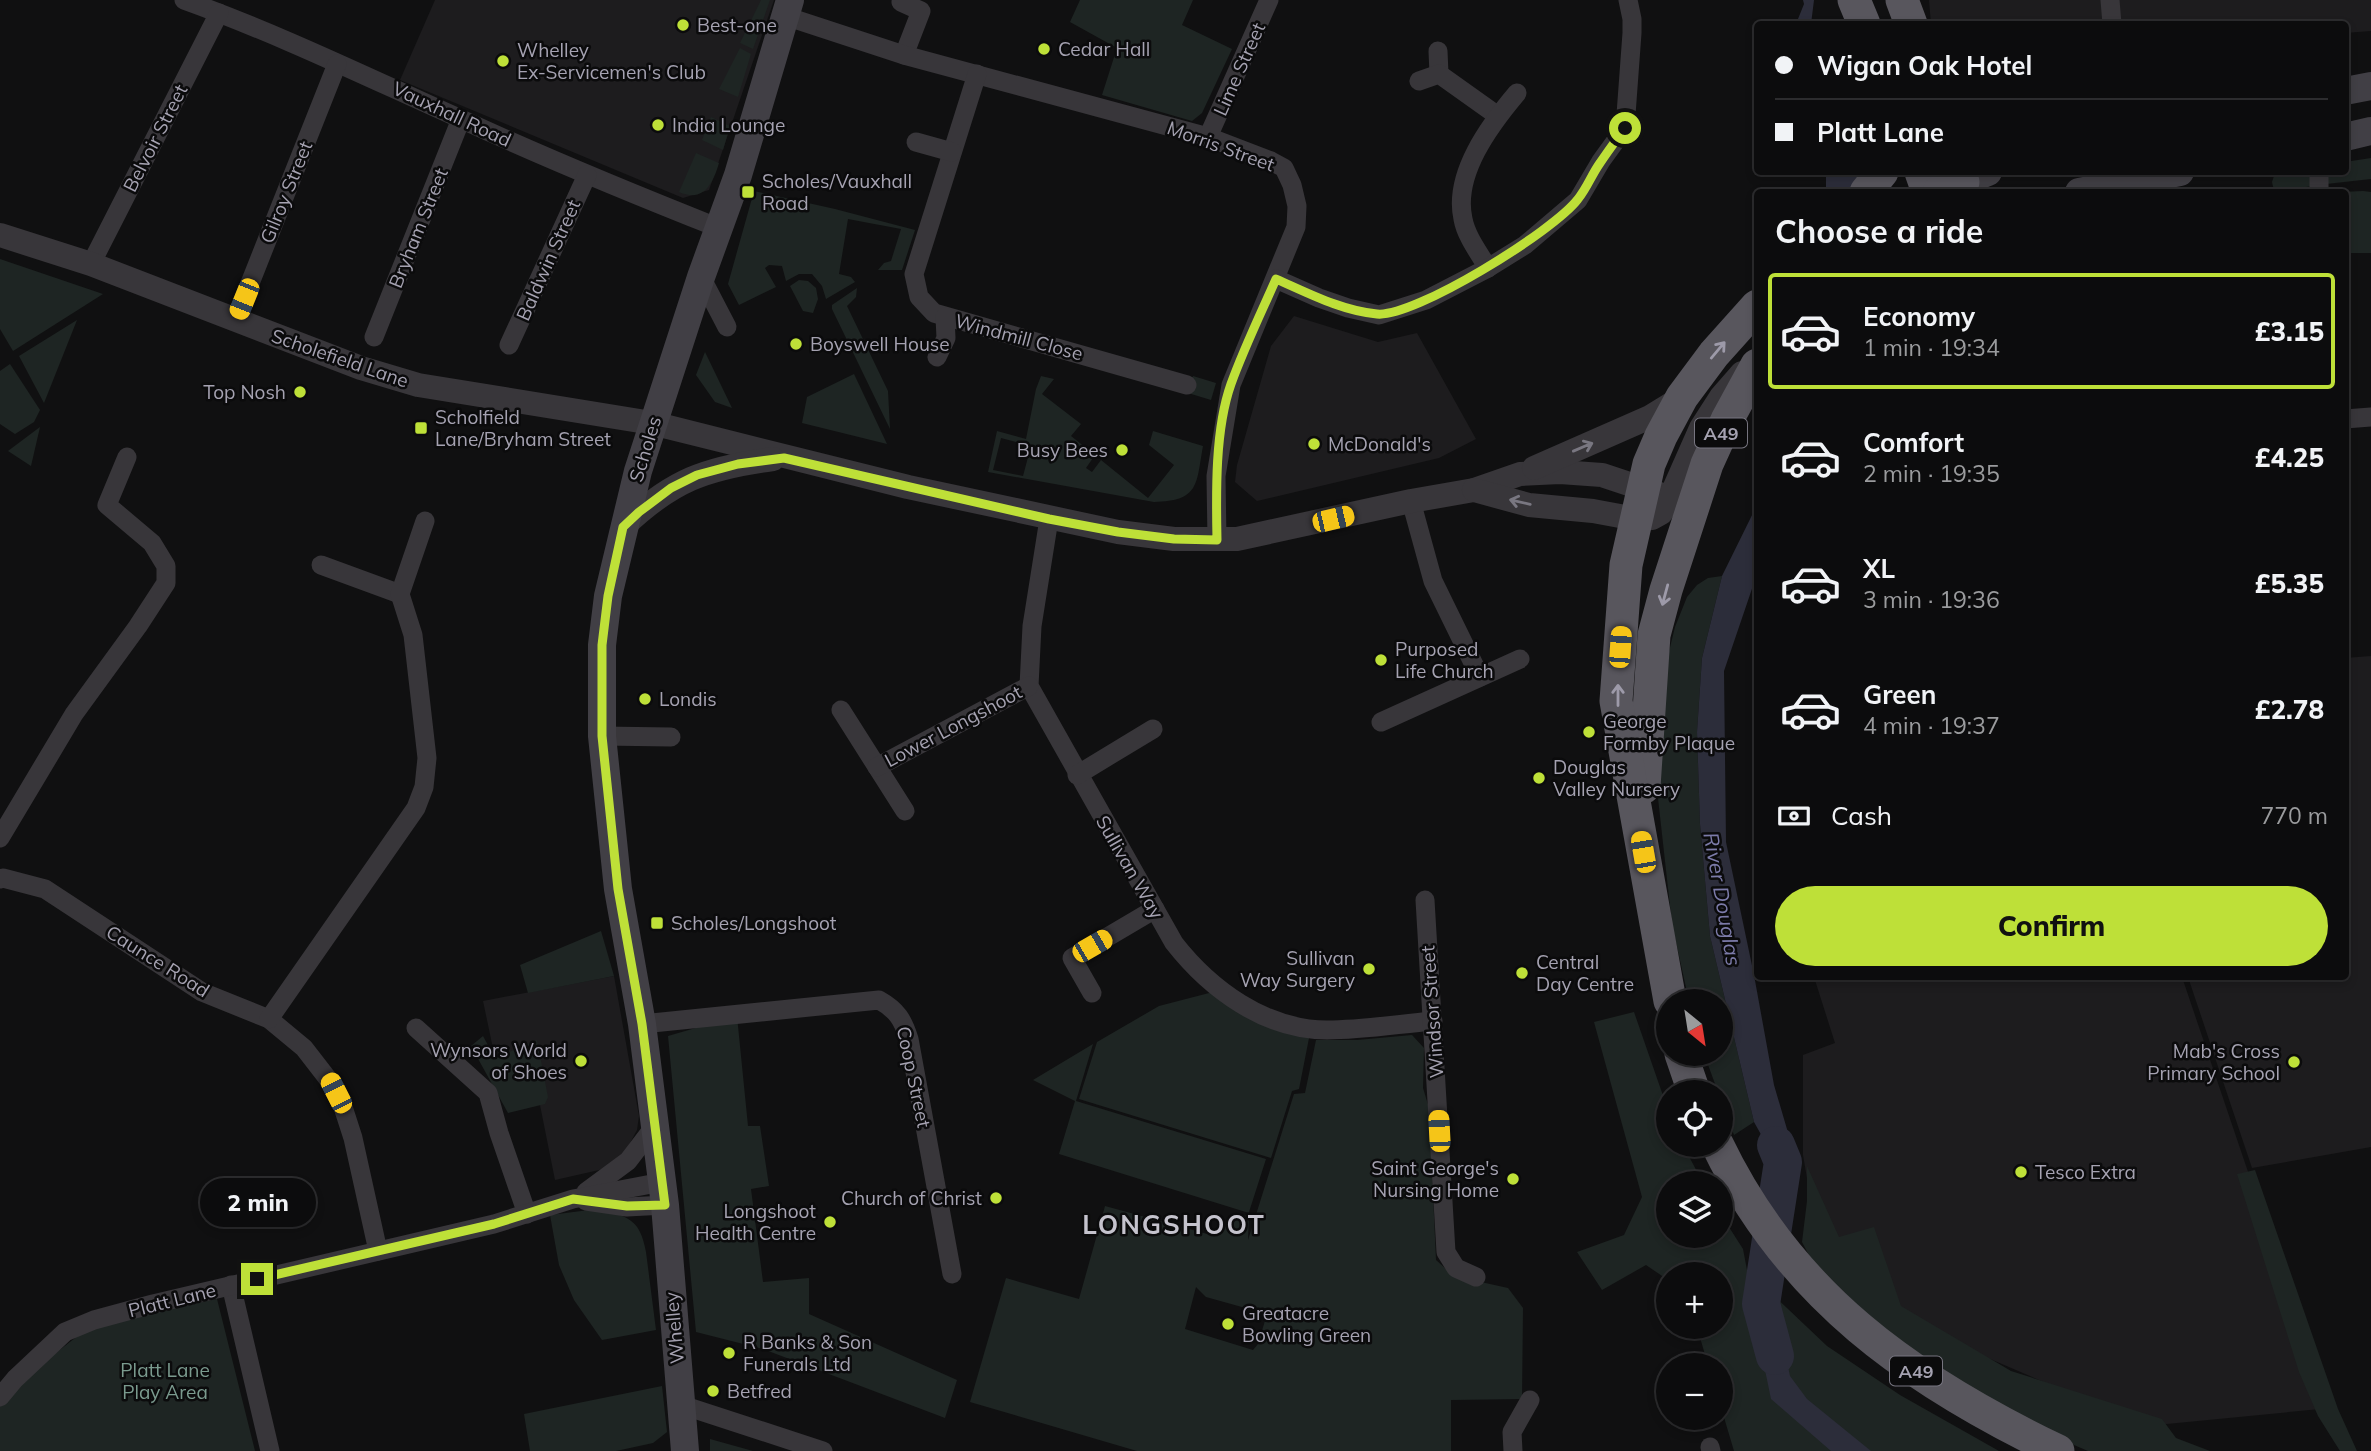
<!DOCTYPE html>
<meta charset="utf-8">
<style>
:root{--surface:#0c0c0d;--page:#151516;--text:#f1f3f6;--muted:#9a9b9d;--line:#2c2c2e;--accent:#bee038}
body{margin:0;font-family:Mulish,sans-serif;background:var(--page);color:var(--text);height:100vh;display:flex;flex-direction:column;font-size:26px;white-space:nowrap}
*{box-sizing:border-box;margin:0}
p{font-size:23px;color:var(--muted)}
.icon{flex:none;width:38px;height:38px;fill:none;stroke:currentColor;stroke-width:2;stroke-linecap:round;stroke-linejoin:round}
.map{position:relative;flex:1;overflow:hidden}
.drawer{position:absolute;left:1754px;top:189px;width:595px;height:791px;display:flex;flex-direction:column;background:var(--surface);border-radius:7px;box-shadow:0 4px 10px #0003,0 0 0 2px var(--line)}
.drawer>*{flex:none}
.guide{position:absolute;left:1754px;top:21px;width:595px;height:154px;border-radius:7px;box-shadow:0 4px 10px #0003,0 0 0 2px var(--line);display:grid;align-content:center;height:154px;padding:0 21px;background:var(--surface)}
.needle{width:46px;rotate:150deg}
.tools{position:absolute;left:1656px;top:989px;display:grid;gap:14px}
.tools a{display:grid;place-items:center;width:77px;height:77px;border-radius:50%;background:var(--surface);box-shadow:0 4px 10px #0003,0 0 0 2px var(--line);font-size:35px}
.end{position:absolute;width:32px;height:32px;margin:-16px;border:9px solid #bee038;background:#111;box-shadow:0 0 0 4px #111}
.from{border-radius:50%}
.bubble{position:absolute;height:49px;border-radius:24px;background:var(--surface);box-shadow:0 4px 10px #0003,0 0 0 2px var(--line);font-size:23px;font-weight:800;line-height:49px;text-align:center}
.car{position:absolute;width:21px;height:42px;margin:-21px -10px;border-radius:9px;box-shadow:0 0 5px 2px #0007;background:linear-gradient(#f5c518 24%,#345 0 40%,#f5c518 0 76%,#345 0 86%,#f5c518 0)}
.guide b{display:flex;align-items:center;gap:24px;height:66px;font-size:26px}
.guide b+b{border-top:2px solid var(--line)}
.guide i{width:18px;height:18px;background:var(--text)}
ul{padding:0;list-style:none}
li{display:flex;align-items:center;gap:21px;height:116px;margin:0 14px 10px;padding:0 7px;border:4px solid transparent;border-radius:7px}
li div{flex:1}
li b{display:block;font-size:26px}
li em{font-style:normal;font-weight:800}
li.active{border-color:var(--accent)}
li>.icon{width:63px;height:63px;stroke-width:1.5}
h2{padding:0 21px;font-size:32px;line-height:84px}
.pay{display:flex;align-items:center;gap:18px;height:77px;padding:0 21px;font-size:26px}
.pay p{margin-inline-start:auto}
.cta{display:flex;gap:14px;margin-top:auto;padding:14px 21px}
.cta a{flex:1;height:80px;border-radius:42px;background:var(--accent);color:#111;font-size:28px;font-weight:800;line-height:80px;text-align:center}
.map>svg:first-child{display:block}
.built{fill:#1d1c1e}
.green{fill:#1e2523;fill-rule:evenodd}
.water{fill:#2c2d3a}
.pier{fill:#101011}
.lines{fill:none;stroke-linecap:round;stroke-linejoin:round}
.river{stroke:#2c2d3a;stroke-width:38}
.minor{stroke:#38363a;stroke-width:19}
.tertiary{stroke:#38363a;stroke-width:24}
.secondary{stroke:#413f45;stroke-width:28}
.trunk{stroke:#58565d;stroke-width:33}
.oneway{stroke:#9d9aa9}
.oneway2{stroke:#797781}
.route{stroke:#bee038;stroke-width:9}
.poi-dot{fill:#bee038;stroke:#0b0b0c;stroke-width:2.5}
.labels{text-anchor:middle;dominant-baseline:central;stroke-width:5;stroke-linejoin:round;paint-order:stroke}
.shield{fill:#0b0b0c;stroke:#777580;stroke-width:2}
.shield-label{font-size:18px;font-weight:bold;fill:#a5a2b1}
.poi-label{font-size:19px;fill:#a5a2b1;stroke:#0b0b0c;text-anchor:start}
.street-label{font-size:19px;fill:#a5a2b1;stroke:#0b0b0c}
.park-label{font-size:19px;fill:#7a9a8e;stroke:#0b0b0c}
.water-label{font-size:21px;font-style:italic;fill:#7c7ba9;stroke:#0b0b0c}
.district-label{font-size:26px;font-weight:bold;letter-spacing:2px;fill:#c5c3cd;stroke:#0b0b0c}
</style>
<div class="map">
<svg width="2371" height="1451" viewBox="0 0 2371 1451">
<rect width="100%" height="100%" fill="#101011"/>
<g class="built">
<polygon points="435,0 774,0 709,190 683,198 400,80"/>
<polygon points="1929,0 2371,0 2371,31 2345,33 2345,24 1931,24"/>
<polygon points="1294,316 1378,342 1417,333 1476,439 1439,458 1257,501 1235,482 1237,465 1271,346"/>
<polygon points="2371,656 2371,1147 2252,1168 2188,977 2345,976 2345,658"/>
<polygon points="614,976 639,1116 637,1130 623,1156 608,1168 555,1180 528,1045 495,1058 483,1001"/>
<polygon points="1814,977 2182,977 2263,1216 2320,1409 2146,1426 1939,1337 1855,1274 1808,1184 1803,1155 1803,1055 1835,1043"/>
</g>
<g class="green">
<polygon points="761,0 770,0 753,49 740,43"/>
<polygon points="1080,0 1193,0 1182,25 1232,49 1202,113 1192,121 1102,95 1117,48 1070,22"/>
<polygon points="740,48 751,54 738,97 719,89"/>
<polygon points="711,117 730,126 723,150 702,140"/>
<path d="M696 153 719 163C713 183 704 203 679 192Z"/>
<polygon points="2371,158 2371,179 2326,184 2327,172 2345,172 2345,162"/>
<polygon points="2292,172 2311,172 2314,186 2274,191 2272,182 2274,176"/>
<polygon points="754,191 835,209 915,230 902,270 878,270 884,263 891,261 901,229 848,219 839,274 851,277 855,282 826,299 822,286 812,274 799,274 786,281 782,266 769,265 765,268 776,287 739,305 728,284"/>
<polygon points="2363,191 2371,192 2371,253 2345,253 2345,192 2341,192"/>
<polygon points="0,259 103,294 13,351 0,329"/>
<polygon points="799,280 808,281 816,288 818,299 813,313 803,311 790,286"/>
<polygon points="857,288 856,297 847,306 888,391 890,429 832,309 832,305"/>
<polygon points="77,320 44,403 19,356"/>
<polygon points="705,352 732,408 715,402 696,375"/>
<polygon points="10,364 40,410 34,422 15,434 0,424 0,371"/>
<polygon points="854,374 887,444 802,423 807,397"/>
<path d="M1041 376 1054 379 1042 394 1081 424 1071 436 1095 455 1086 468 1092 472 1101 460 1148 498 1174 465 1149 445 1153 431 1203 446C1196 484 1200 501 1154 502L988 472 997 431 1026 439 1036 389ZM1001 438 1031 446 1023 476 993 470Z"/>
<polygon points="1193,376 1216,383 1211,400 1188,393"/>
<polygon points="40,427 31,466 8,451"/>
<polygon points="1722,576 1702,658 1697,732 1700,824 1710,936 1754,1122 1734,1135 1704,1054 1720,1054 1720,1001 1689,1001 1672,924 1653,753 1662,680 1675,627 1687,597 1697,585 1708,578"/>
<polygon points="601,931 614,976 528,993 520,965"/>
<polygon points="1213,992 1310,1033 1299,1089 1292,1091 1271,1158 1079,1099 1097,1042 1159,1006"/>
<polygon points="1634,1012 1668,1110 1668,1144 1683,1145 1703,1183 1668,1183 1668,1236 1720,1236 1720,1213 1743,1249 1747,1270 1827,1346 1900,1395 1999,1451 1734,1451 1720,1404 1720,1365 1708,1365 1697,1327 1720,1326 1720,1274 1668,1274 1668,1280 1646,1265 1602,1290 1577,1252 1624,1235 1642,1197 1594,1022"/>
<polygon points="737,1016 748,1126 760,1126 769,1186 751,1189 763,1282 809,1278 809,1314 957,1380 945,1418 763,1349 696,1332 668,1036"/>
<path d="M1412 1035 1424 1048 1423 1088 1429 1108 1436 1260 1454 1276 1508 1288 1523 1308 1522 1399 1451 1400V1451H1137L970 1402 1006 1278 1079 1299 1105 1206 1211 1235 1249 1213 1059 1154 1075 1101 1033 1080 1093 1044 1076 1101 1266 1159 1249 1212 1248 1240 1294 1094 1305 1093 1316 1040H1357ZM1196 1287 1206 1297 1267 1314 1258 1344 1253 1350 1185 1329Z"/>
<polygon points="483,1036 495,1058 537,1040 548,1097 545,1104 508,1113 471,1046"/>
<polygon points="1807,1166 1839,1237 1874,1227 1901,1306 2011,1371 2162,1419 2176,1438 2210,1451 2088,1451 2046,1433 1903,1348 1813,1263 1802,1242 1807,1201"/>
<polygon points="2255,1170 2338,1409 2357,1451 2340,1451 2318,1416 2299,1372 2237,1174"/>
<path d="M597 1209C627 1216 640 1218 646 1252L656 1330 602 1340 574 1300 559 1265 550 1215Z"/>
<polygon points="217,1299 255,1451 0,1451 0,1405 20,1381 93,1324"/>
<polygon points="662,1386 667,1432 653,1443 616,1451 530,1451 524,1414"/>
<polygon points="710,1439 753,1451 710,1451"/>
</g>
<g class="water">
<polygon points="1803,0 1814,0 1811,24 1796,24 1804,4"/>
<polygon points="1757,505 1757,574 1724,671 1726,842 1754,975 1774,1085 1789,1136 1793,1168 1792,1215 1774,1187 1776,1170 1773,1156 1754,1122 1710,936 1700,824 1697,732 1702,658 1722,576"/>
<polygon points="1775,1306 1790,1376 1807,1399 1871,1451 1831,1451 1771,1399 1752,1307"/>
</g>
<polygon class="pier" points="1771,1181 1795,1216 1794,1218 1789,1217 1771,1189"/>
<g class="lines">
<g class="river">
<polyline points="1845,172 1845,192"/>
<polyline points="1775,1356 1761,1304 1783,1162 1776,1145"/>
</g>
<g class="minor">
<path d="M184 0C279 34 371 79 463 120 548 159 633 194 719 228"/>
<polyline points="902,0 901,2 921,11 904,55"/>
<polyline points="2110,0 2112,24"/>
<polyline points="785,16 904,55 1208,137 1271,161 1284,168 1292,185 1297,206 1296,227 1231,385 1216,476 1217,540"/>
<polyline points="1438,51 1439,74"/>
<polyline points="977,74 914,274 919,297 934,313 1187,385"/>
<polyline points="1419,81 1439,74 1498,116"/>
<polyline points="1208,137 1269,0"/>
<polyline points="916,142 952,152"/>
<polyline points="2319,192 2319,172"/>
<polyline points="91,264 219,13"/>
<path d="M1488 268C1479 253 1466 236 1463 219 1453 174 1490 125 1517 93"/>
<polyline points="701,277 727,327"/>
<polyline points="1276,279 1319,298 1348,308 1379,315 1426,300 1488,268 1525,245 1578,200 1601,161 1625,128 1632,33 1632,19 1628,0"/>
<polyline points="235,321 337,64"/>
<polyline points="374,337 461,119"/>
<polyline points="509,345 587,175"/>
<polyline points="937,357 946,338 945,317"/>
<polyline points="2345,419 2371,417"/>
<polyline points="1411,501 1433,581 1480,677"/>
<path d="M1049 519 1032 626 1029 686 1174 943C1210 989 1265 1030 1327 1030 1362 1030 1398 1024 1433 1021"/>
<polyline points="321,565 400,594"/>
<polyline points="841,710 905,811"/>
<polyline points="1381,722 1520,659"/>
<polyline points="602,736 671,737"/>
<polyline points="877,767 1029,686"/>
<polyline points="1077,775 1153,729"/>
<polyline points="0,838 74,714 138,626 166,583 166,566 152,543 107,505 127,457"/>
<polyline points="0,879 3,878 45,889 202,992 269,1019 304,1048 328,1079 343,1107 353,1138 378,1251"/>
<polyline points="1425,900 1446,1252 1456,1268 1476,1277"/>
<polyline points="1092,993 1072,958 1155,909"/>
<polyline points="269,1019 416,808 424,787 427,758 413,635 400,594 425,521"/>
<path d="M642 1024 879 1000C897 1010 903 1020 909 1039L952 1274"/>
<polyline points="416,1028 488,1093 499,1133 527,1214"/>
<polyline points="586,1192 628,1161 654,1127"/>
<polyline points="586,1201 627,1207 665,1205"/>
<polyline points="231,1285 270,1451"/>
<polyline points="0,1397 15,1379 65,1332 94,1320 153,1304 494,1224 573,1199 662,1182"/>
<polyline points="682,1405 823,1451"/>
<polyline points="1710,1447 1711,1451"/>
<polyline points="1513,1451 1512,1432 1530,1400"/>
</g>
<g class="tertiary">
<polyline points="0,235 91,264 361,368 418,385 652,423 908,487 1118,532 1174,539 1237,539 1411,501 1474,490 1520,474 1560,472 1602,475 1692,505"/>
<polyline points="1534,468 1650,417 1681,398"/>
<polyline points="1474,490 1529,505 1593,511 1636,519 1652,518 1661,513 1670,498 1701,428 1721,397 1742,373"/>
<path d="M623 527C672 480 706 468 773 459"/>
</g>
<g class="secondary">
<polyline points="2345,91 2371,86"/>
<polyline points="2345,137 2371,131"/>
<polyline points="1963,182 1988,172"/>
<polyline points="2079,192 2180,172"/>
<polyline points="685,1451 665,1205 642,1024 618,889 602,736 602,645 608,596 638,471 701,277 738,175 790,0"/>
</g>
<g class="trunk">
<polyline points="1854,0 1864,24"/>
<polyline points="1902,0 1911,24"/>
<polyline points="1921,172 1928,192"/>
<polyline points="1866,192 1882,172"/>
<polyline points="1939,192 1963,182"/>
<polyline points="1644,787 1654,635 1666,590 1707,464 1727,420 1757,365"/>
<polyline points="1670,1001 1616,701 1626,565 1649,464 1661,436 1682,397 1714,354 1757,306"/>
<polyline points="1681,1054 1694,1092"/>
<path d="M1717 1144C1790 1296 1910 1380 2058 1451"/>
</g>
</g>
<defs><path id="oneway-shaft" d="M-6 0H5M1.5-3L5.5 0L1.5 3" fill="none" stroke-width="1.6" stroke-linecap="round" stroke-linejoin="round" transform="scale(1.75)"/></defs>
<g class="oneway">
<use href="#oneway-shaft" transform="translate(1718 350) rotate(-50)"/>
<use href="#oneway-shaft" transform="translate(1665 595) rotate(105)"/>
<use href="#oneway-shaft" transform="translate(1618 695) rotate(-90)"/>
</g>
<g class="oneway2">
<use href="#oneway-shaft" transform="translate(1583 447) rotate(-23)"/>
<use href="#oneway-shaft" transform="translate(1520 502) rotate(-167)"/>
</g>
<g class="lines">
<path class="route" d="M257 1279 494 1224 573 1199 627 1206 665 1205 642 1024 618 889 602 736V645L608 596 623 527 639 512 671 488 697 475 738 464 784 458 1049 519 1118 532 1174 539 1217 540C1216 492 1215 429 1231 384 1244 348 1261 313 1276 279 1308 293 1342 311 1377 314 1414 318 1554 231 1578 199 1587 188 1592 174 1600 163 1608 151 1617 139 1625 128"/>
</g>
<g class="poi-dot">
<circle cx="683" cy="25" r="7"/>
<circle cx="1044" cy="49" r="7"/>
<circle cx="503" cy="61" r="7"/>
<circle cx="658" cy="125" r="7"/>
<rect x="741" y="185" width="14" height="14" rx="3.5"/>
<circle cx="796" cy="344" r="7"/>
<circle cx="300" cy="392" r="7"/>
<rect x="414" y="421" width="14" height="14" rx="3.5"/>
<circle cx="1314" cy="444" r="7"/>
<circle cx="1122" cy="450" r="7"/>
<circle cx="1381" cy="660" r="7"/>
<circle cx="645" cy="699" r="7"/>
<circle cx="1589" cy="732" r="7"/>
<circle cx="1539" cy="778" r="7"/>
<rect x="650" y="916" width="14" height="14" rx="3.5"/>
<circle cx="1369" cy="969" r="7"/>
<circle cx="1522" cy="973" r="7"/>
<circle cx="581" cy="1061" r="7"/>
<circle cx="2294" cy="1062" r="7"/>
<circle cx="2021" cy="1172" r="7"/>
<circle cx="1513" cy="1179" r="7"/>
<circle cx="996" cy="1198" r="7"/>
<circle cx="830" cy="1222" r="7"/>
<circle cx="1228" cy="1324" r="7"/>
<circle cx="729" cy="1353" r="7"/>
<circle cx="713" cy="1391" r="7"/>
</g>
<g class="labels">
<g class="shield">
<rect x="1695" y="418.5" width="52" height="29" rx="5"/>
<rect x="1890" y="1356.5" width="52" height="29" rx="5"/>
</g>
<g class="shield-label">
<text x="1721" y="433">A49</text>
<text x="1916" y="1371">A49</text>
</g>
<g class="poi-label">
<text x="697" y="25">Best-one</text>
<text x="1058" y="49">Cedar Hall</text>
<text x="517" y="50">Whelley<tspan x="517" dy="22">Ex-Servicemen's Club</tspan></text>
<text x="672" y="125">India Lounge</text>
<text x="762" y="181">Scholes/Vauxhall<tspan x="762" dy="22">Road</tspan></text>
<text x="810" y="344">Boyswell House</text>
<text x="286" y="392" text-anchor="end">Top Nosh</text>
<text x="435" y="417">Scholfield<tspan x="435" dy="22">Lane/Bryham Street</tspan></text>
<text x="1328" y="444">McDonald's</text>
<text x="1108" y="450" text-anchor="end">Busy Bees</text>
<text x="1395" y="649">Purposed<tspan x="1395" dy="22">Life Church</tspan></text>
<text x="659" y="699">Londis</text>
<text x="1603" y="721">George<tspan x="1603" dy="22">Formby Plaque</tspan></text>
<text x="1553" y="767">Douglas<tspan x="1553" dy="22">Valley Nursery</tspan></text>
<text x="671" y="923">Scholes/Longshoot</text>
<text x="1355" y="958" text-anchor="end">Sullivan<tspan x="1355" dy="22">Way Surgery</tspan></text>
<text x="1536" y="962">Central<tspan x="1536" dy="22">Day Centre</tspan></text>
<text x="567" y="1050" text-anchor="end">Wynsors World<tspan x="567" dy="22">of Shoes</tspan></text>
<text x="2280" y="1051" text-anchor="end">Mab's Cross<tspan x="2280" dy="22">Primary School</tspan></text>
<text x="1499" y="1168" text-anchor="end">Saint George's<tspan x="1499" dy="22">Nursing Home</tspan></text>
<text x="2035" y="1172">Tesco Extra</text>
<text x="982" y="1198" text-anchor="end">Church of Christ</text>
<text x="816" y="1211" text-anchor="end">Longshoot<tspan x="816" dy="22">Health Centre</tspan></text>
<text x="1242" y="1313">Greatacre<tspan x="1242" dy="22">Bowling Green</tspan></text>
<text x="743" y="1342">R Banks &amp; Son<tspan x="743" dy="22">Funerals Ltd</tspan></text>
<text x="727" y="1391">Betfred</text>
</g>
<g class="street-label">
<text transform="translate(1239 69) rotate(-66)">Lime Street</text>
<text transform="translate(452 114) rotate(25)">Vauxhall Road</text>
<text transform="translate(155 138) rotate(-63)">Belvoir Street</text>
<text transform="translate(1221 146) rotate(20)">Morris Street</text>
<text transform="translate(286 192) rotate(-68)">Gilroy Street</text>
<text transform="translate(418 228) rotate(-68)">Bryham Street</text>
<text transform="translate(548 260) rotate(-66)">Baldwin Street</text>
<text transform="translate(1019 337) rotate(15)">Windmill Close</text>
<text transform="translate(340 358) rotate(19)">Scholefield Lane</text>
<text transform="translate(645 449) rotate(-73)">Scholes</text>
<text transform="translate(953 726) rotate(-28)">Lower Longshoot</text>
<text transform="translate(1130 867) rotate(60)">Sullivan Way</text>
<text transform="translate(158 961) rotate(32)">Caunce Road</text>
<text transform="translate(1432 1012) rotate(-94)">Windsor Street</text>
<text transform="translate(914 1077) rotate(78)">Coop Street</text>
<text transform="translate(172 1300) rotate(-14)">Platt Lane</text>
<text transform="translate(674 1328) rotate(-95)">Whelley</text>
</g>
<g class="park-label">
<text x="165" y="1370">Platt Lane<tspan x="165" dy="22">Play Area</tspan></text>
</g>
<g class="water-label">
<text transform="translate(1723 899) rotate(80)">River Douglas</text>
</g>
<g class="district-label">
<text x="1174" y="1224">LONGSHOOT</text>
</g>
</g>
</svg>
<div class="tools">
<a><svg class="needle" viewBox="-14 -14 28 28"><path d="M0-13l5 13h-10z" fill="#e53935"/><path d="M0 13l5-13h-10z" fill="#9a9b9d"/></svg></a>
<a><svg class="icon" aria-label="locate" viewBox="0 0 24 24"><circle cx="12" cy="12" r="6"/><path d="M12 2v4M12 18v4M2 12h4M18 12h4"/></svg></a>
<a><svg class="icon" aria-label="layers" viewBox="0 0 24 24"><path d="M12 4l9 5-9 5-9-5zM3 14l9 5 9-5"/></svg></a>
<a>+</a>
<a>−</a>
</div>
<i class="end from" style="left:1625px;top:128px"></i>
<i class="end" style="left:257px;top:1279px"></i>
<div class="bubble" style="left:200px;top:1178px;width:116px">2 min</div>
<i class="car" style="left:244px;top:299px;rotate:202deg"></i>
<i class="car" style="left:1333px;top:519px;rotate:77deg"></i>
<i class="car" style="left:1620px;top:647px;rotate:4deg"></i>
<i class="car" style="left:1643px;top:852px;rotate:350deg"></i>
<i class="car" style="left:1092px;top:946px;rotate:60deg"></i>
<i class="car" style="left:336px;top:1093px;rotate:333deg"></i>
<i class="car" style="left:1439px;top:1131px;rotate:357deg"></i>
<div class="guide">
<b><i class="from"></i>Wigan Oak Hotel</b>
<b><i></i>Platt Lane</b>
</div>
<section class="drawer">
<h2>Choose a ride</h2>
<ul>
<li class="active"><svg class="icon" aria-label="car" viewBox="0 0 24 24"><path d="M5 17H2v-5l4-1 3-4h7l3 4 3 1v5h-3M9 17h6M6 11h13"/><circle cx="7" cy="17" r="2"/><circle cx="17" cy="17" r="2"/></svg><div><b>Economy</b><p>1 min · 19:34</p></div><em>£3.15</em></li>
<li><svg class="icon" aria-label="car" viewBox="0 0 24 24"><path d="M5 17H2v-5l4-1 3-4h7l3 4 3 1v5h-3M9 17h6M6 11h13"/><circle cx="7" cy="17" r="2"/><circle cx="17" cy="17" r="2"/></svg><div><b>Comfort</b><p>2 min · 19:35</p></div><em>£4.25</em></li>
<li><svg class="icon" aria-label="car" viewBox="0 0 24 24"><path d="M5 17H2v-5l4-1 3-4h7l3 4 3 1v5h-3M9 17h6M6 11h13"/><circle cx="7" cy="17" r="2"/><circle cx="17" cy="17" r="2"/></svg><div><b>XL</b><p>3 min · 19:36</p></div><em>£5.35</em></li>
<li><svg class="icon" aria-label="car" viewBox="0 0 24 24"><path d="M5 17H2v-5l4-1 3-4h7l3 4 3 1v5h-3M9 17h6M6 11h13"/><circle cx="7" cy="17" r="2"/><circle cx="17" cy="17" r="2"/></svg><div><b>Green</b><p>4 min · 19:37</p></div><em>£2.78</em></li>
</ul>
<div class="pay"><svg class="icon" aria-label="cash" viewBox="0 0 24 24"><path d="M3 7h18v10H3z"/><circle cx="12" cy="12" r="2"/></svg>Cash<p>770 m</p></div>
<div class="cta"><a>Confirm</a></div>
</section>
</div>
